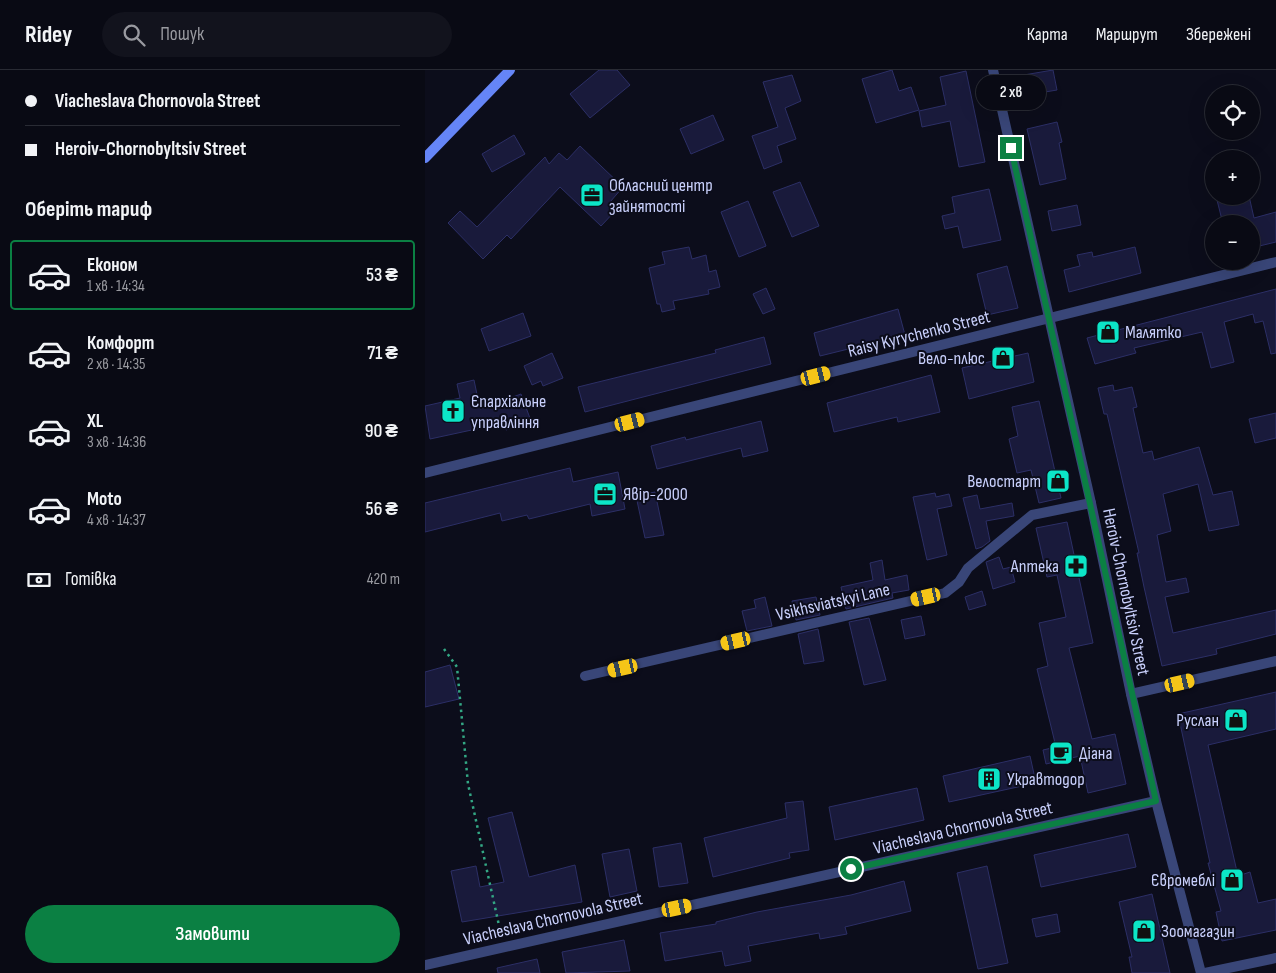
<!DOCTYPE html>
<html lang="uk">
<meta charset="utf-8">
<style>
:root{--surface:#090a14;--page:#12131d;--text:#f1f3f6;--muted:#999aa0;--line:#292b34;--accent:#0b8043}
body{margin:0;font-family:"Sofia Sans Condensed",sans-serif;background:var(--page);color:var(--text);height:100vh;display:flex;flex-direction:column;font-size:19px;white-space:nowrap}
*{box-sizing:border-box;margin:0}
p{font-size:16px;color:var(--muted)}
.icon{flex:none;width:28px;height:28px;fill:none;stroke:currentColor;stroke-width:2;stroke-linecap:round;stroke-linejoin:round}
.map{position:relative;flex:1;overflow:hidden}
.sheet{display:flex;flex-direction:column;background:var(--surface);width:425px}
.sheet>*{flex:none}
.hud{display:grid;align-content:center;height:110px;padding:0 25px;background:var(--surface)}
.tools{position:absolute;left:780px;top:15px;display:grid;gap:10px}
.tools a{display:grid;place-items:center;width:55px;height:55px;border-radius:50%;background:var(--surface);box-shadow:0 5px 20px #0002,0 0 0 1px var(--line);font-size:25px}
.end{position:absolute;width:22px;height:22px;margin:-11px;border:6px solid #0b8043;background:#fff;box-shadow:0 0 0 2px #fff}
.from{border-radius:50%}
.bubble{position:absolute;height:35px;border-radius:18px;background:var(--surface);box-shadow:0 5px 20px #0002,0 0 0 1px var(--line);font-size:16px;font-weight:600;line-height:35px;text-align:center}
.car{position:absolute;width:15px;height:30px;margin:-15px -8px;border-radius:6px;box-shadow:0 0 4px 1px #0007;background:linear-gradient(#f5c518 24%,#345 0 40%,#f5c518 0 76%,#345 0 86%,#f5c518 0)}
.hud b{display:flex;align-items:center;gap:18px;height:48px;font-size:19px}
.hud b+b{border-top:1px solid var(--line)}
.hud i{width:12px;height:12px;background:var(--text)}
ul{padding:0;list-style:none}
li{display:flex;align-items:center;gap:15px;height:70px;margin:0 10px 8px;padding:0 15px;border:2px solid transparent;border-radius:5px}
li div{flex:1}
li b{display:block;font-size:19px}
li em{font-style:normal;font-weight:600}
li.active{border-color:var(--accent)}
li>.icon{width:45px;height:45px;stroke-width:1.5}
h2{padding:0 25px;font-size:22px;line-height:60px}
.pay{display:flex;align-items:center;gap:12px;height:55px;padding:0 25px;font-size:19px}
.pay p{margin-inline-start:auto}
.primary-button{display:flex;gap:10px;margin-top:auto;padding:10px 25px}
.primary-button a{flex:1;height:58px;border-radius:30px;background:var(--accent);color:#fff;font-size:20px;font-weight:600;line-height:58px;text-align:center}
header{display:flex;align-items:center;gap:30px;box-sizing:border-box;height:70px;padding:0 25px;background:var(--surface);border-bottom:1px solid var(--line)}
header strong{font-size:24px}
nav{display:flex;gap:28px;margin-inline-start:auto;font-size:18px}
.search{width:350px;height:45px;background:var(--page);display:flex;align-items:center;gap:12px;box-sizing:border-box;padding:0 18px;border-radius:28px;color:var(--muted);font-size:19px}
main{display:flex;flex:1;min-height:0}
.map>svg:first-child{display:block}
.building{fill:#191a3b;stroke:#2c2f66}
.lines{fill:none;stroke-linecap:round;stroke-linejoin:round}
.path{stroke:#33a784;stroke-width:2.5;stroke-dasharray:2.5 4;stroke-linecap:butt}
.minor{stroke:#394678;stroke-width:10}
.tertiary{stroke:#394678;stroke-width:10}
.secondary{stroke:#6585f7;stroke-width:10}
.route{stroke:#0b8043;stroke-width:6}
.labels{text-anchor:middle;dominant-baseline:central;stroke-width:4;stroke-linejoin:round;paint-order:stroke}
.poi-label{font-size:18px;fill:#c9d0fc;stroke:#0c0d1b;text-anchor:start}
.street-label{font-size:18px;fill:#c9d0fc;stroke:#0c0d1b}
</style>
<header>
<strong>Ridey</strong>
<div class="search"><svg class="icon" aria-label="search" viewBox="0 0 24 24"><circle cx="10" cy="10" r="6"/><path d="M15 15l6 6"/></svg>Пошук</div>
<nav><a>Карта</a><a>Маршрут</a><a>Збережені</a></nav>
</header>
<main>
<section class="sheet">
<div class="hud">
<b><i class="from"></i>Viacheslava Chornovola Street</b>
<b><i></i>Heroiv-Chornobyltsiv Street</b>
</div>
<h2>Оберіть тариф</h2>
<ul>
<li class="active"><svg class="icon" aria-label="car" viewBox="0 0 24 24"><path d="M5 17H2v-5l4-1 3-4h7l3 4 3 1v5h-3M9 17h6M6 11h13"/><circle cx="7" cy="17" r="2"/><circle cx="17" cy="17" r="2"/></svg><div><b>Економ</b><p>1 хв · 14:34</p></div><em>53 ₴</em></li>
<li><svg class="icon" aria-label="car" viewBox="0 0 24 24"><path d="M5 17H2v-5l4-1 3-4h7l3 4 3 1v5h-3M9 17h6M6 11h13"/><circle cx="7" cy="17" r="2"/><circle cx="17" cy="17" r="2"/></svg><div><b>Комфорт</b><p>2 хв · 14:35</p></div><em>71 ₴</em></li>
<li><svg class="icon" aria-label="car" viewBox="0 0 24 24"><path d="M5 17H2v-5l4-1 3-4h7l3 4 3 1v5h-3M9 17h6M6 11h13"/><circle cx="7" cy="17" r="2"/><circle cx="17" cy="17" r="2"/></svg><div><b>XL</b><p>3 хв · 14:36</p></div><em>90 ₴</em></li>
<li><svg class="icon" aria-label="car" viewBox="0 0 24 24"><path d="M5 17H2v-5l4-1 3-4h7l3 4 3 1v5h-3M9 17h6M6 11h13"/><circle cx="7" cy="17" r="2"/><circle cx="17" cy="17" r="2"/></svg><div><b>Moto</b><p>4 хв · 14:37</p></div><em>56 ₴</em></li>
</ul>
<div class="pay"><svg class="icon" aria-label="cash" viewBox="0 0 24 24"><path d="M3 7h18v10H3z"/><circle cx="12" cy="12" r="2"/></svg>Готівка<p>420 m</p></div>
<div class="primary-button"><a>Замовити</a></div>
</section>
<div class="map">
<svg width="851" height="903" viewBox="0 0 851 903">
<rect width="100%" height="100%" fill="#0c0d1b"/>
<g class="building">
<polygon points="174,0 192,0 205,15 165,48 145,24"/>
<polygon points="467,0 474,21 486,17 494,40 451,53 437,9"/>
<polygon points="628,0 632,20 596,26 593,6"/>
<polygon points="541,1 560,92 534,97 525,51 497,57 494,41 521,35 515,7"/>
<polygon points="367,5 376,31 360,38 371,69 352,76 357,92 339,99 327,66 353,57 338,12"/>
<polygon points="288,45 299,70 266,84 255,59"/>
<polygon points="632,52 637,72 634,73 641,109 615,115 602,59"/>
<polygon points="89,65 100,84 67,102 57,84"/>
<polygon points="155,76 198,117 185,132 192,139 176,156 135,117 86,169 82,165 58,189 23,153 35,141 52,157 120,87 124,94 134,83 142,90"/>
<polygon points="375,112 394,156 367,167 348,122"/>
<polygon points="564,119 576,170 538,178 533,156 520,159 517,146 530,143 527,127"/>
<polygon points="807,126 824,126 829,148 851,142 851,172 826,178 826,154 798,154 792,130"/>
<polygon points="323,131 341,176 314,187 296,142"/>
<polygon points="652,135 656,155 627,161 623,141"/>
<polygon points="264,177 267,189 281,185 284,202 291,200 295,217 283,220 284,224 248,231 250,239 237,242 235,234 232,234 224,198 240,194 237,182"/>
<polygon points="710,177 716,203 644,222 639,200 655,196 652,185 667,182 668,187"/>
<polygon points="582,196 593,238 562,245 552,204"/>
<polygon points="341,218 350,239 338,244 328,224"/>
<polygon points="851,219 851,283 846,284 838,251 830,253 828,244 799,252 809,292 786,298 777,262 709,278 711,283 670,294 662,268"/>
<polygon points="473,239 480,265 395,286 389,263"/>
<polygon points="98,243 106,266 64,281 56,259"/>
<polygon points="339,267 346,294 160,342 153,317 291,283 290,280"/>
<polygon points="127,283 138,308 118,316 116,311 107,315 99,296"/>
<polygon points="603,283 609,312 544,329 537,298"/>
<polygon points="506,305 515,342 473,352 472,347 409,362 402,333"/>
<polygon points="49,310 55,339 96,324 106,351 81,360 79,353 5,369 0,336 35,328 32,314"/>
<polygon points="688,315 689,321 707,317 712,337 708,338 718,383 727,381 729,390 774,377 788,425 807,421 814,455 784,461 773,414 738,424 746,461 732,465 741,512 761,508 764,522 740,527 748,563 851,540 851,564 791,579 792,584 737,596 719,517 712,483 714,483 682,344 679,344 673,318"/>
<polygon points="614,331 636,428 614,433 606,400 592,403 584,369 593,366 587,337"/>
<polygon points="851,343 851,368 830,373 824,349"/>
<polygon points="336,351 343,381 318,387 316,378 232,399 226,376 260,367 261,370"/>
<polygon points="145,398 148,412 193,402 200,439 167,446 165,434 104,449 102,445 77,451 75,443 0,462 0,433"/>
<polygon points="230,422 239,465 220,468 211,426"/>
<polygon points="510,423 511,427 524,424 527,436 512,439 522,485 502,490 488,427"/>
<polygon points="552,425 555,439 587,433 589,446 561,451 565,471 557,477 551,479 538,428"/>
<polygon points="642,452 668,573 644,578 667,669 690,664 701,714 663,723 655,686 621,694 618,680 631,677 612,599 623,596 614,553 641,547 632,505 622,507 611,458"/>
<polygon points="574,487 578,499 586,497 590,512 568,519 561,492"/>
<polygon points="457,490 460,510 482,505 484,520 467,523 468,528 421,539 416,517 448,510 445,493"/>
<polygon points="557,521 561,535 544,540 540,527"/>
<polygon points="340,527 347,556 322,561 317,541 331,538 329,530"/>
<polygon points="391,527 395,545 371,550 367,531"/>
<polygon points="496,546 500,565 480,569 476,550"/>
<polygon points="444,548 461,610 439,615 424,552"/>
<polygon points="393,559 399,591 379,594 373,564"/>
<polygon points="25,595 34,629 0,637 0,602"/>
<polygon points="851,622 851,659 783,675 813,806 825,802 833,833 851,829 851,860 797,871 791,842 796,841 783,793 785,793 753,644"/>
<polygon points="605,686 611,713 524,732 518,706"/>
<polygon points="492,718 499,750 410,770 404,737"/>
<polygon points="378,731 384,780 364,783 365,788 288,807 279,768 362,748 360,733"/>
<polygon points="87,742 104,807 150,795 157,832 37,852 26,801 51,796 55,817 79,812 63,748"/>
<polygon points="703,764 711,797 616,817 609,785"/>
<polygon points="256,773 263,813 234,817 228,778"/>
<polygon points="204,779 212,821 185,827 177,784"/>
<polygon points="562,796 583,893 553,899 532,803"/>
<polygon points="479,811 486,841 420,857 422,864 395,869 394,863 323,876 326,891 300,896 297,881 240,891 235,863 291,854 291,852 332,842 426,825"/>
<polygon points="727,824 745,903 707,903 704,887 707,887 694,832"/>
<polygon points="632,844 635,862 611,867 607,849"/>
<polygon points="199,870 205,901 141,903 137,882"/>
<polygon points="112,889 115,903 73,903 72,898"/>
</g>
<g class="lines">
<polyline class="path" points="19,579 32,597 43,714 75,860"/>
<g class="minor">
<polyline points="0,403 851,192"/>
<polyline points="160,606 520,523 534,512 543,498 607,445 666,433"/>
<polyline points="706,624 851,591"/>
<polyline points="0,895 731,731"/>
<polyline points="780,903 851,888"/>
</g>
<polyline class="tertiary" points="568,0 666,433 706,624 731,731 776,903"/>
<polyline class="secondary" points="0,88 85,0"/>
</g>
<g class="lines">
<polyline class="route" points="426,799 731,731 586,78"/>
</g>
<defs>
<g id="office-square" transform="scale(1.25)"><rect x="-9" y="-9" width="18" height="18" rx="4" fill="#0ce5c7" stroke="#0c0d1b"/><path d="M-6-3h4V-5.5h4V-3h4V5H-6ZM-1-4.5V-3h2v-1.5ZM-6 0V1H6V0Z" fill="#111"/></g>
<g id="shop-square" transform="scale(1.25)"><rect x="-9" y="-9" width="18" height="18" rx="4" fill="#0ce5c7" stroke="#0c0d1b"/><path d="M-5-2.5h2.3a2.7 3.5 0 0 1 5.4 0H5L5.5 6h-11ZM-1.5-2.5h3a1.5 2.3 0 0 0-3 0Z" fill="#111"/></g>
<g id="church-square" transform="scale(1.25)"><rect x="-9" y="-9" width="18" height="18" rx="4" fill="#0ce5c7" stroke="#0c0d1b"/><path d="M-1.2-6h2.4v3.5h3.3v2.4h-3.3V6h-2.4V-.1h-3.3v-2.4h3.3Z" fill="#111"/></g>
<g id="pharmacy-square" transform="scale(1.25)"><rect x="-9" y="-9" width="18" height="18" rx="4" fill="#0ce5c7" stroke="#0c0d1b"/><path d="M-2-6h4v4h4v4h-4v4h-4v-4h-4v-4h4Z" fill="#111"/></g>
<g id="cafe-square" transform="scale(1.25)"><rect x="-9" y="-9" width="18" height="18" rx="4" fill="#0ce5c7" stroke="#0c0d1b"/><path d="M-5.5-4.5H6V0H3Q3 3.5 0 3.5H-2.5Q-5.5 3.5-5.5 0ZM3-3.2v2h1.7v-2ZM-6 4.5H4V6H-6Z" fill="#111"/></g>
<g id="building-square" transform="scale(1.25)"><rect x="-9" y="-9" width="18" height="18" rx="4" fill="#0ce5c7" stroke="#0c0d1b"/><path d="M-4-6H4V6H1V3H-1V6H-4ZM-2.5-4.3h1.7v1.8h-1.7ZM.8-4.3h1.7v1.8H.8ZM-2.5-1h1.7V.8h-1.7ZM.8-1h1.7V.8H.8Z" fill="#111"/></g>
</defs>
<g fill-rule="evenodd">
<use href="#office-square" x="167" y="125"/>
<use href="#shop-square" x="683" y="262"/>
<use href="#shop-square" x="578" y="288"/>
<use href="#church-square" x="28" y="341"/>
<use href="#shop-square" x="633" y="411"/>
<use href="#office-square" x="180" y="424"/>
<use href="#pharmacy-square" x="651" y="496"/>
<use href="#shop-square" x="811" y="650"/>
<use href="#cafe-square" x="636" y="683"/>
<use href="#building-square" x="564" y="709"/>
<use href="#shop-square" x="807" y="810"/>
<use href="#shop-square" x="719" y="861"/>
</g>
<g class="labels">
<g class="poi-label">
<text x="184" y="115">Обласний центр<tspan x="184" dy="21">зайнятості</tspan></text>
<text x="700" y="262">Малятко</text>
<text x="560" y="288" text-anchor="end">Вело-плюс</text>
<text x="46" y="331">Єпархіальне<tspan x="46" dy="21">управління</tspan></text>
<text x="616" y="411" text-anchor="end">Велостарт</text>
<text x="198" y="424">Явір-2000</text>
<text x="634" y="496" text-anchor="end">Аптека</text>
<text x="794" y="650" text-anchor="end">Руслан</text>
<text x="654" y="683">Діана</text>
<text x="582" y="709">Укравтодор</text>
<text x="790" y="810" text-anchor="end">Євромеблі</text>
<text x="736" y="861">Зоомагазин</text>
</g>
<g class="street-label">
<text transform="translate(494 264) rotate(-14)">Raisy Kyrychenko Street</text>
<text transform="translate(701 522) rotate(78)">Heroiv-Chornobyltsiv Street</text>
<text transform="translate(408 532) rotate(-13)">Vsikhsviatskyi Lane</text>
<text transform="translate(538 758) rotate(-13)">Viacheslava Chornovola Street</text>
<text transform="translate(128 849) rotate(-13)">Viacheslava Chornovola Street</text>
</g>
</g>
</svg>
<div class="tools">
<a><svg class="icon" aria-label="locate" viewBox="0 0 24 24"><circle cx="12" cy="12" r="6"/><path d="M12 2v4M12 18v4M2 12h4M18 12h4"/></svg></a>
<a>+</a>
<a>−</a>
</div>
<i class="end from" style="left:426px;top:799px"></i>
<i class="end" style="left:586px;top:78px"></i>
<div class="bubble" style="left:551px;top:5px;width:70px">2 хв</div>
<i class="car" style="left:391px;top:306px;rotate:76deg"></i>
<i class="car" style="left:205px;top:352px;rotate:76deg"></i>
<i class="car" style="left:501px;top:527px;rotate:257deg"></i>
<i class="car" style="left:311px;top:571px;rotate:257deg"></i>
<i class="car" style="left:198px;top:598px;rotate:257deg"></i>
<i class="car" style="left:755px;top:613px;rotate:77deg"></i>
<i class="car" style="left:252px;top:838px;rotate:78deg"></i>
</div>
</main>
